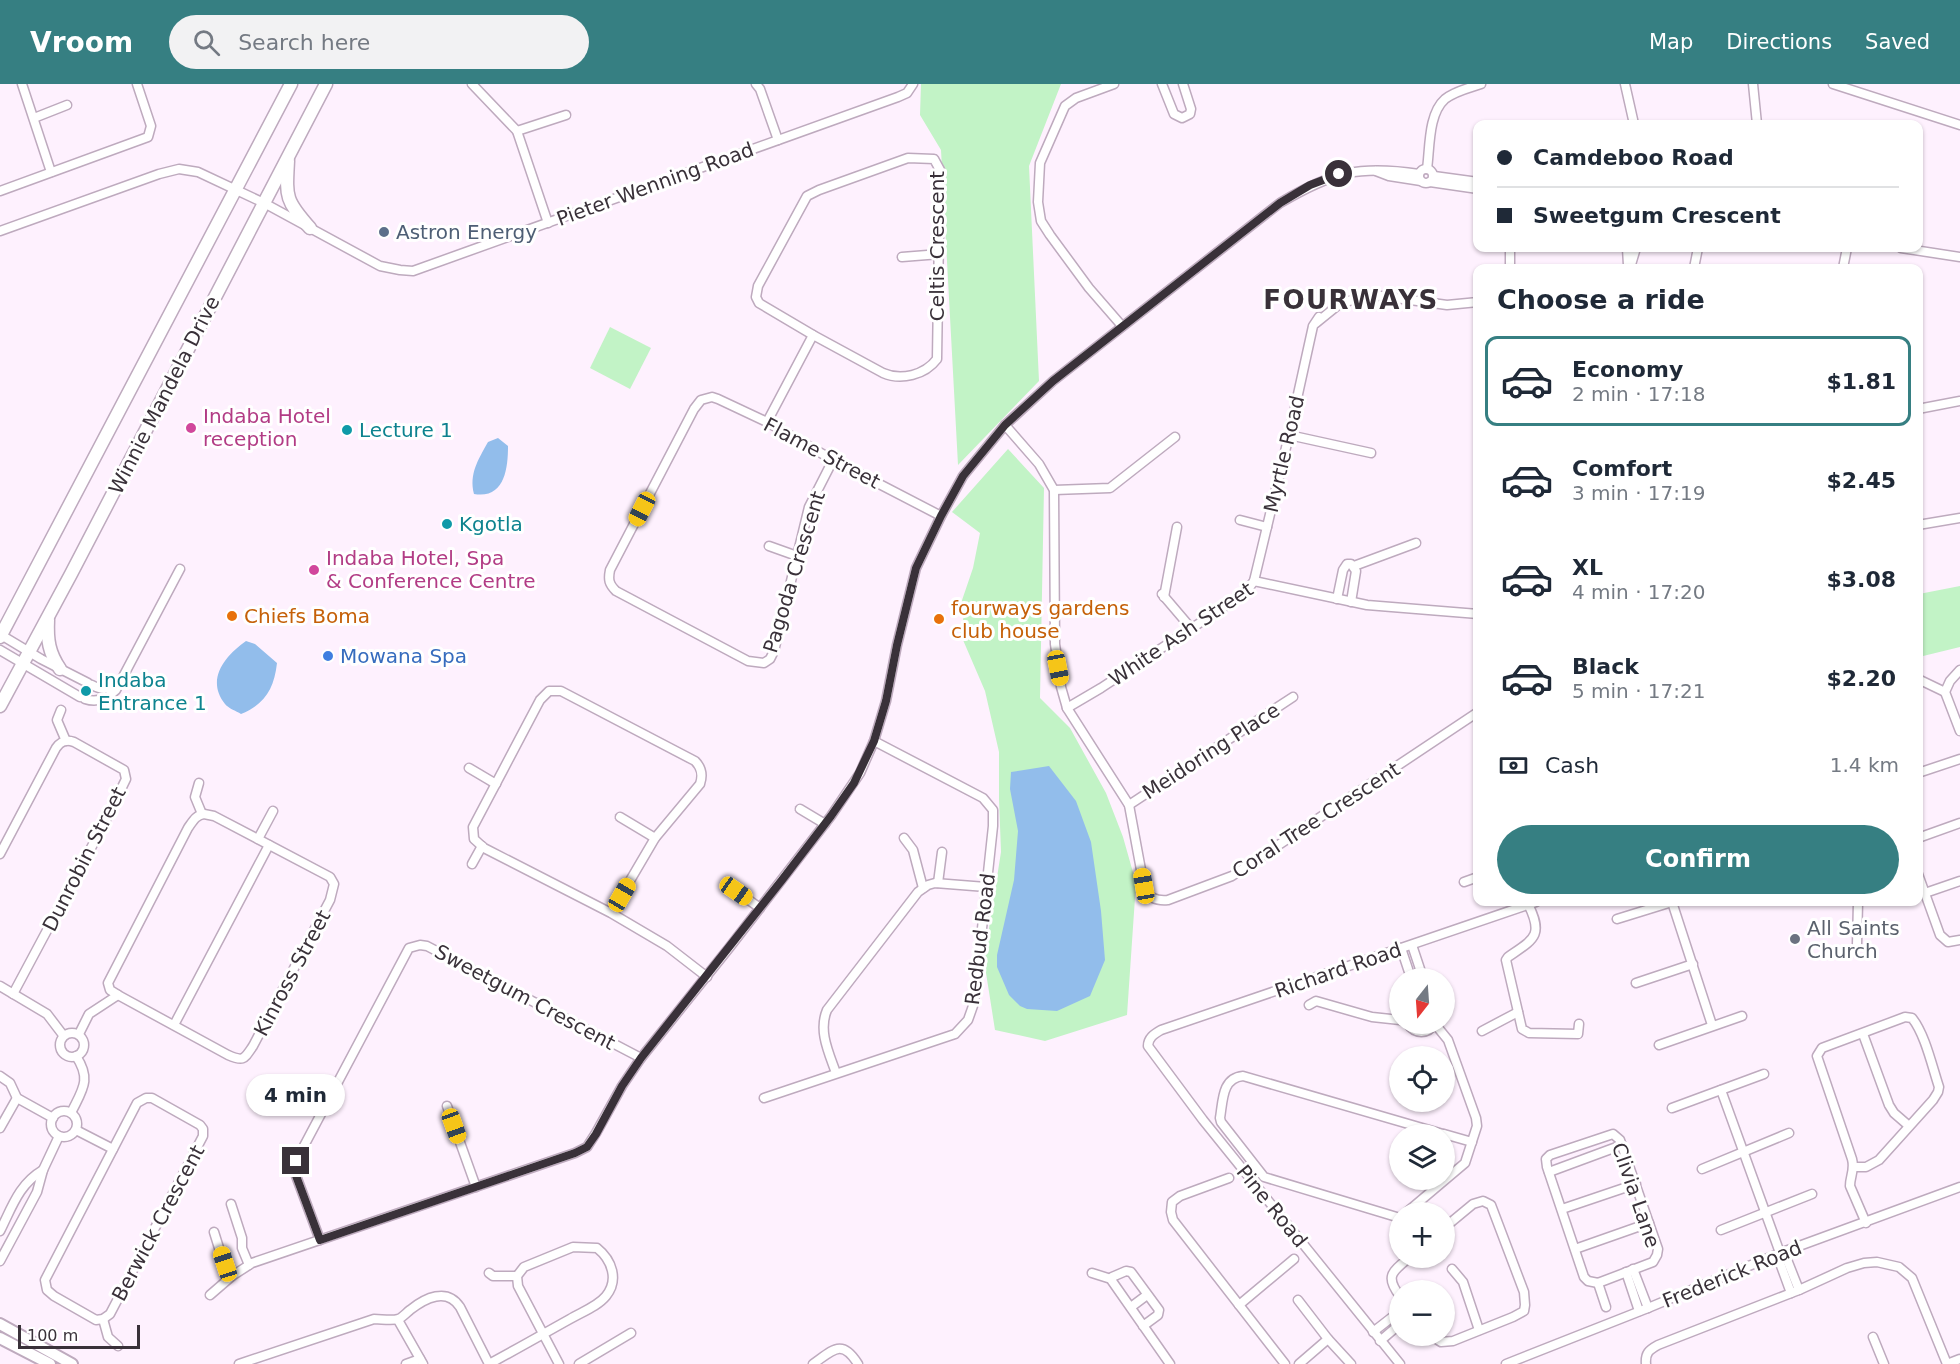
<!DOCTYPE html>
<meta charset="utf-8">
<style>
:root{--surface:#fff;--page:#f2f2f3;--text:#1f2937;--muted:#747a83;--line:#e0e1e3;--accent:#367f82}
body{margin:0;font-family:"DejaVu Sans",sans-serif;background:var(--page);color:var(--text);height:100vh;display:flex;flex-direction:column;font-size:22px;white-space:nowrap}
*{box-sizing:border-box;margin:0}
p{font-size:20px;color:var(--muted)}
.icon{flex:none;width:33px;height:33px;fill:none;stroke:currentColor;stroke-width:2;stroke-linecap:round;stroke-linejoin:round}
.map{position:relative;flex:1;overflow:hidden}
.details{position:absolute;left:1473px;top:180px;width:450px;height:642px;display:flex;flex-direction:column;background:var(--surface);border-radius:12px;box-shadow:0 2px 4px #0004}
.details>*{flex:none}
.guide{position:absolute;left:1473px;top:36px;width:450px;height:132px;border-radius:12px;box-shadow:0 2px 4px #0004;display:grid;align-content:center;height:132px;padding:0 24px;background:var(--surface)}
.needle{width:39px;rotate:197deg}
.tools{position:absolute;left:1389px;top:884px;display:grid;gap:12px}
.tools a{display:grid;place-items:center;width:66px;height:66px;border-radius:50%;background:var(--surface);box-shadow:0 2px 4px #0004;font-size:30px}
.scale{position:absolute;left:18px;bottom:15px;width:122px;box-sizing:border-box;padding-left:6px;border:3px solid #393139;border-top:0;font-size:16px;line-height:21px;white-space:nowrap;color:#393139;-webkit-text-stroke:4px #fff;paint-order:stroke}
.end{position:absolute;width:27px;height:27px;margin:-14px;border:8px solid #393139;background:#fff;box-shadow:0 0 0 3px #fff}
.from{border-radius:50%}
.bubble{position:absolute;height:42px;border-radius:21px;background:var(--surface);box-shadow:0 2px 4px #0004;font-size:20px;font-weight:600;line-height:42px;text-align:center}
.car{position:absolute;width:18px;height:36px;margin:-18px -9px;border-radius:8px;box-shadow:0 0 4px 2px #0007;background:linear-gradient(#f5c518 24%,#345 0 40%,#f5c518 0 76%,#345 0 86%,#f5c518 0)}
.guide b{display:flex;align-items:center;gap:21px;height:57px;font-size:22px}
.guide b+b{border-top:2px solid var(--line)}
.guide i{width:15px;height:15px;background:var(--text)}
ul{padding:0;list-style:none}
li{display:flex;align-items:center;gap:18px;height:90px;margin:0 12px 9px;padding:0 12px;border:3px solid transparent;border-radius:12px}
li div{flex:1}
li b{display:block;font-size:22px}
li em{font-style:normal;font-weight:600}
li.current{border-color:var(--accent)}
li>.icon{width:54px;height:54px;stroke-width:1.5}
h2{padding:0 24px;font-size:27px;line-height:72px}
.pay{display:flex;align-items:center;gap:15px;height:66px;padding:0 24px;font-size:22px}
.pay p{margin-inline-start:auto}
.action{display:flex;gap:12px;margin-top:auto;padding:12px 24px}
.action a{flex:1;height:69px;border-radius:36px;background:var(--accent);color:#fff;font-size:24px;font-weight:600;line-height:69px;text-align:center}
header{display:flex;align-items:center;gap:36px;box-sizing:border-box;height:84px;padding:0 30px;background:var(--accent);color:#fff}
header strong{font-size:28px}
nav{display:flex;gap:33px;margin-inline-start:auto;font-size:21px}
.search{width:420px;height:54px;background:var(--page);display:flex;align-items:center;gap:15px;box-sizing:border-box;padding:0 21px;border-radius:33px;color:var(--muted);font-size:22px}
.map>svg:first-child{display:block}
.green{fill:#c2f3c6}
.water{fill:#92bdeb}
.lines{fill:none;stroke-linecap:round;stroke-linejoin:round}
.minor-casing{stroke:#beaabe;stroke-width:11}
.tertiary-casing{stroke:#beaabe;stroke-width:14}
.secondary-casing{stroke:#beaabe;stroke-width:15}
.minor{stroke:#fff;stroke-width:8}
.tertiary{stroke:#fff;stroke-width:10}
.secondary{stroke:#fff;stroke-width:12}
.route{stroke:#393139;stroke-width:8}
.service-dot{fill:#5c6f8a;stroke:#fff;stroke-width:2}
.hotel-dot{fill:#d1479c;stroke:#fff;stroke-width:2}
.culture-dot{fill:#0f9aa8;stroke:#fff;stroke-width:2}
.food-dot{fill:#e8710a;stroke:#fff;stroke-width:2}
.shop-dot{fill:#3f7fe0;stroke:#fff;stroke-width:2}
.worship-dot{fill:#6b7280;stroke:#fff;stroke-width:2}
.labels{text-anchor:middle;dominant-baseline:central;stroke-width:6;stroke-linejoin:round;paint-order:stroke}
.street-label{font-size:20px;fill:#393139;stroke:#fff}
.service-label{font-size:20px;fill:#4e5e75;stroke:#fff;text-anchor:start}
.hotel-label{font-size:20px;fill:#b23c85;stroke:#fff;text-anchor:start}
.culture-label{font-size:20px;fill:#0d838f;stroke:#fff;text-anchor:start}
.food-label{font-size:20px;fill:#c56008;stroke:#fff;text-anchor:start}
.shop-label{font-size:20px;fill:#366cbe;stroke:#fff;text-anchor:start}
.worship-label{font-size:20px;fill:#5b616d;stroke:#fff;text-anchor:start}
.district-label{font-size:26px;font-weight:bold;letter-spacing:1.5px;fill:#393139;stroke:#fff}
</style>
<header>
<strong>Vroom</strong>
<div class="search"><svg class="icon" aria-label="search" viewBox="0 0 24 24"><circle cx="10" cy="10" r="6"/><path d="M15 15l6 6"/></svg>Search here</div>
<nav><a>Map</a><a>Directions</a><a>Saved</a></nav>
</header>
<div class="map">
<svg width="1960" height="1280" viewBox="0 0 1960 1280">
<rect width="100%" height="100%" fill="#fef1fe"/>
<g class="green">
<polygon points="921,0 1061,0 1029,82 1039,297 958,381 941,66 920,31"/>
<polygon points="610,243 651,264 630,305 590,284"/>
<polygon points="1008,365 1044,404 1040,614 1070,644 1106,709 1123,753 1136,799 1127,931 1045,957 995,946 984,876 1001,768 999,715 999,668 985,607 960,549 965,527 959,525 973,484 980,449 952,428"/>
<polygon points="1960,502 1960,563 1919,573 1919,510"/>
</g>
<g class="water">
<path d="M498 354 508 362C508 386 504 415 474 410 469 390 478 376 488 358Z"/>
<path d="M246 557 255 560 277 579C274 605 265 620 241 630 236 627 228 624 225 620 205 595 226 571 246 557Z"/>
<polygon points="1049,682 1076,717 1091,758 1101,827 1105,876 1090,912 1057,927 1027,925 1020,922 1009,911 997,883 997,871 1014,796 1018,747 1010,705 1011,688"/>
</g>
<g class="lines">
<g class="minor-casing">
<g id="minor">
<polyline points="22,0 51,88"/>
<polyline points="472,0 517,47 548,139"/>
<polyline points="756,0 760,5 778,56"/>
<polyline points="1114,0 1076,14 1065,22 1040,79 1038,118 1041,137 1050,151 1089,204 1122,242"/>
<polyline points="1162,0 1174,30 1182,34 1190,30 1191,25 1183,0"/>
<polyline points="1625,0 1634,40"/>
<polyline points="1753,0 1757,40"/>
<polyline points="1833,0 1960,41"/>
<polyline points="34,34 67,21"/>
<polyline points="517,47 566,31"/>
<path d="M908 74 934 75 940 86 937 275C925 291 901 297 883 289L813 251 759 219 756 213 758 202 807 112 819 106Z"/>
<circle cx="1426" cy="92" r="7"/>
<path d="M1427 85C1430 64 1428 30 1445 15 1455 7 1469 4 1481 0"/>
<polyline points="1376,87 1389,92 1421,97"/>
<polyline points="1434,92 1478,98"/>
<polyline points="1430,98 1478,105"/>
<polyline points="0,107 148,53 151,42 137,0"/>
<polyline points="0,147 159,90 179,85 198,88 264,119 380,182 400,186 413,187 898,13 907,9 913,0"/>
<polyline points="1627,164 1628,181"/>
<polyline points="1901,164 1960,173"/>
<polyline points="902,173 940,170"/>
<polyline points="1510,184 1510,164"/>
<polyline points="1630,184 1636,164"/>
<polyline points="1694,184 1698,164"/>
<polyline points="1843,184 1847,164"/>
<polyline points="1316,239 1337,222 1366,210 1447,221 1478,218"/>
<polyline points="1918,325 1960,317"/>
<polyline points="767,338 813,251"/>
<path d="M1005 341 1039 380 1054 406 1055 560 1061 603 1067 624 1129 721 1144 802C1149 814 1155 817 1168 816L1232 792 1478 628"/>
<polyline points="1289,351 1371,369"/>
<path d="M833 376 809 423 774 567 770 575 764 579 748 577 616 507C609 500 608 496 610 486L694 325 701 316 712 313 718 315 767 338 833 376 941 432"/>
<polyline points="1054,406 1110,404 1175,353"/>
<polyline points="1240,436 1267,443"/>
<polyline points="1918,441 1960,434"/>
<polyline points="769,462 797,472"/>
<polyline points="1354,482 1416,459"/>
<polyline points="1254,497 1289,351 1313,242 1319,233 1313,242"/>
<polyline points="1162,510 1191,544"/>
<polyline points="1164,513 1177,443"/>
<polyline points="1337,515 1343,486 1347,480 1351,480 1356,487 1351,518"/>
<polyline points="1,551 41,575 88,599"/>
<polyline points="0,566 80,613"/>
<polyline points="1960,586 1950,597 1945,608 1960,647"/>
<polyline points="1918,595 1945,608"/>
<path d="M92 601C103 607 108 606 118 599"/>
<path d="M85 615C97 619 107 615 116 606L180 485"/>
<polyline points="1067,624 1101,604 1233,517 1245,509 1254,497 1367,521 1478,530"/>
<polyline points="61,626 57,636 66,657"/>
<polyline points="469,684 496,700"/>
<polyline points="1918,689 1960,675"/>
<polyline points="199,699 195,713 202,730"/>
<polyline points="1129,721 1293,613"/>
<polyline points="800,725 825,740"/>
<path d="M204 730 214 732 330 793 334 800 330 816 253 962C244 975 244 978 228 971L118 911 110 906 108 899 188 744C193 737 196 731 204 730Z"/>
<polyline points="620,733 655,754"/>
<polyline points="904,754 913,766 923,804"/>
<polyline points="1918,754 1960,739"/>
<polyline points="258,755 273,727"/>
<path d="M0 770 56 664C61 657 66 655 74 658L124 686 126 695 107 734 13 910"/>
<polyline points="472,780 482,762"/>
<polyline points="1918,790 1940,851 1948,858 1960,856"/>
<polyline points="1464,798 1478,793"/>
<polyline points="938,799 942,768"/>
<polyline points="736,807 760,824"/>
<polyline points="1925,809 1960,797"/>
<polyline points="1672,818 1712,941"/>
<path d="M1528 820C1544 852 1534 855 1508 873L1506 876 1522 945 1529 949 1578 950 1579 940"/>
<path d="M611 829 655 754 700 700C703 691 702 684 695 677L561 607H549L540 616 473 743 474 755 484 764 611 829 667 862 707 893"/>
<polyline points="1617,835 1672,818"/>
<polyline points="1412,861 1423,894"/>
<polyline points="1857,861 1858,818"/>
<polyline points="1401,864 1411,894"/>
<polyline points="1636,899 1693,880"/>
<polyline points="0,902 47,930 63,951"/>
<polyline points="1309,921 1316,917 1372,933 1400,936"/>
<path d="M1407 939C1415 951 1428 951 1435 939"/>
<polyline points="174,941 269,761"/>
<polyline points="1482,947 1518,928"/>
<circle cx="72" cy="961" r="12"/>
<polyline points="79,950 89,930 118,911"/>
<polyline points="1863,950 1889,1021 1894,1029 1909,1042"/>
<polyline points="1659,961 1742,932"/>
<path d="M836 989C829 969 818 947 827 926L918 808 928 801 935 799 986 803"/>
<polyline points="0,992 10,999 17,1014 53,1034"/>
<polyline points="1721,1006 1780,1169"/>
<polygon points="146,1014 152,1014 200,1041 203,1045 203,1052 110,1230 103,1235 96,1236 54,1212 47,1206 45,1196 137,1019"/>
<polyline points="764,1014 955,950 968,936 974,919 993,742 993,726 983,714 874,657"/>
<polyline points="447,1022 476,1103"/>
<polyline points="1672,1024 1764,990"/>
<circle cx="64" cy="1040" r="13"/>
<path d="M71 1029C82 1006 92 996 76 972"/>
<polyline points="0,1044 17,1014"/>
<polyline points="76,1046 113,1065"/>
<polyline points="1444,1050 1472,1058"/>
<polygon points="1613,1050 1620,1056 1658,1165 1657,1171 1653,1178 1598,1199 1588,1197 1584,1193 1547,1083 1546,1075 1550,1071"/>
<path d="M1854 1083H1866L1879 1076 1933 1016 1938 1008 1939 1003C1932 982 1925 950 1912 934L1905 933 1822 964 1817 972 1852 1075C1855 1086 1850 1092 1850 1102L1866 1139"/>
<polyline points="1702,1085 1789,1049"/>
<polyline points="1549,1088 1622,1061"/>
<polyline points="1229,1094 1180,1112 1172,1118 1171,1128 1173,1136 1285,1280"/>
<polyline points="231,1120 242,1154 242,1164 249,1181"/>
<polyline points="1562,1125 1636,1100"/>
<polyline points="1407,1128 1465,1079 1477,1042 1476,1034 1448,956 1435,940"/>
<path d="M1400 1134 1264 1093 1221 1038 1220 1034C1223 1016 1222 994 1243 992L1443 1050"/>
<polyline points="1721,1146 1812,1110"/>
<path d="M0 1147C12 1123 19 1100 43 1086"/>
<polyline points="214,1148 224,1180 232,1192"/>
<polyline points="320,1156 295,1089 296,1077 409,864 420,861 427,862 641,974"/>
<polyline points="1575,1165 1649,1139"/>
<polyline points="1784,1168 1799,1206"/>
<polyline points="1777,1171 1791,1209"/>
<polyline points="0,1177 37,1108 43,1086 59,1052"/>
<polyline points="1452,1185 1463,1198 1479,1246"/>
<polyline points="1633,1185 1648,1224"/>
<polyline points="1626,1188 1639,1227"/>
<polyline points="489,1189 493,1192 517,1192"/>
<polyline points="1092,1189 1111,1195"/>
<polyline points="1598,1199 1606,1223"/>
<path d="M210 1211 232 1192 252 1179 575 1069 587 1063 596 1049 622 1002 641 974 729 864 831 732 860 689 874 657 886 617 897 561 916 484 941 432 963 392 1005 341 1053 297 1280 119C1332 88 1359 81 1419 90"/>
<path d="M1400 1212C1384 1192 1393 1187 1410 1173"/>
<polyline points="1298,1216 1328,1255 1351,1280"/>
<polyline points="1239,1221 1294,1175"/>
<polyline points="1131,1223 1147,1211"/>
<polyline points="103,1235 108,1253 118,1262"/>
<polyline points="398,1236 423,1280"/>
<polyline points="1143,1242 1158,1231 1159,1226 1131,1188 1126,1187 1112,1193 1112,1197 1170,1280"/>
<polyline points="1373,1248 1400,1227"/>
<polyline points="1430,1251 1441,1258 1453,1257 1513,1233 1524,1227 1525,1221 1524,1208 1491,1121 1483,1117 1473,1120 1444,1144"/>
<polyline points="1873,1253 1884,1280"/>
<polyline points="1380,1257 1400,1240"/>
<path d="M239 1280 374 1235C381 1235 392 1237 398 1235 402 1234 406 1229 410 1226 425 1214 447 1203 460 1223L489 1280"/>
<polyline points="406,1280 420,1275"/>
<path d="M489 1280C517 1265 543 1250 570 1235 582 1228 598 1222 606 1212 619 1196 612 1176 597 1164L573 1163 524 1183 517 1192 518 1202 559 1280"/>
<polyline points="579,1280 631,1249"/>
<path d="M813 1280C833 1266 842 1254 858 1280"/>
<polyline points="1299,1280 1328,1255"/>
<path d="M1400 1280 1203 1036 1148 962C1148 954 1154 950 1161 946L1536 818"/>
<polyline points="1506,1280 1648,1224 1780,1169 1960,1103"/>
<path d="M1646 1280C1645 1269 1649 1266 1658 1261L1799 1206 1847 1184 1864 1179 1877 1178 1899 1183 1912 1194 1947 1280"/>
<polyline points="1947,1280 1960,1275"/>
</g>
</g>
<g class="tertiary-casing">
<g id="tertiary">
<polyline points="0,1240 72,1280"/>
<polyline points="0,1254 50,1280"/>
</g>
</g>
<g class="secondary-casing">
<g id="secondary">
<path d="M288 77C286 113 285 116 310 144"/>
<path d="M48 536C47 556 49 569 60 585"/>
<polyline points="0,553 291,0"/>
<polyline points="0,622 71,490 326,0"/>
</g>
</g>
<use href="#minor" class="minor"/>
<use href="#tertiary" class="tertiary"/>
<use href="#secondary" class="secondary"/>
</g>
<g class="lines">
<polyline class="route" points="296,1077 295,1089 320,1156 575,1069 587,1063 596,1050 622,1002 641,974 782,796 831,732 854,699 874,657 886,617 897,561 916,484 941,432 963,392 1005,341 1053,297 1280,119 1310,101 1339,90"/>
</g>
<circle class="service-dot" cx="384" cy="148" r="6"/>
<g class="hotel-dot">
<circle cx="191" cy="344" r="6"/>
<circle cx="314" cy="486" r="6"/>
</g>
<g class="culture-dot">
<circle cx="347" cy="346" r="6"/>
<circle cx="447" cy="440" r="6"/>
<circle cx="86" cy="607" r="6"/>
</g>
<g class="food-dot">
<circle cx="232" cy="532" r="6"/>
<circle cx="939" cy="535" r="6"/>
</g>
<circle class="shop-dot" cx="328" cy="572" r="6"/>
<circle class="worship-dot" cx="1795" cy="855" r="6"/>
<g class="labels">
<g class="street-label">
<text transform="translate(655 100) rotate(-20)">Pieter Wenning Road</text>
<text transform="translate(937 162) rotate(-90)">Celtis Crescent</text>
<text transform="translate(164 311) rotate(-63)">Winnie Mandela Drive</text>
<text transform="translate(822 369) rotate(28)">Flame Street</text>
<text transform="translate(1284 370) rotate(-77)">Myrtle Road</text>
<text transform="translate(794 488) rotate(-73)">Pagoda Crescent</text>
<text transform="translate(1181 550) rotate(-34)">White Ash Street</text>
<text transform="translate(1211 667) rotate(-33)">Meidoring Place</text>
<text transform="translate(1316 736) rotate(-33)">Coral Tree Crescent</text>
<text transform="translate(84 775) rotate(-63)">Dunrobin Street</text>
<text transform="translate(980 855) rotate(-83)">Redbud Road</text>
<text transform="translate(1338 886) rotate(-19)">Richard Road</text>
<text transform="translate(292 889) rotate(-62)">Kinross Street</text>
<text transform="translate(525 913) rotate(28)">Sweetgum Crescent</text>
<text transform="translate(1636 1111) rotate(71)">Clivia Lane</text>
<text transform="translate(1272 1122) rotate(51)">Pine Road</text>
<text transform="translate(158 1139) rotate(-62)">Berwick Crescent</text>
<text transform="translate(1732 1190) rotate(-22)">Frederick Road</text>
</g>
<g class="service-label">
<text x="396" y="148">Astron Energy</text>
</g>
<g class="hotel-label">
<text x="203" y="332">Indaba Hotel<tspan x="203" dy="23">reception</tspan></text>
<text x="326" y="474">Indaba Hotel, Spa<tspan x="326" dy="23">&amp; Conference Centre</tspan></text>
</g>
<g class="culture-label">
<text x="359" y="346">Lecture 1</text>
<text x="459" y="440">Kgotla</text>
<text x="98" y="596">Indaba<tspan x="98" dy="23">Entrance 1</tspan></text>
</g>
<g class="food-label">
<text x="951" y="524">fourways gardens<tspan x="951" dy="23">club house</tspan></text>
<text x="244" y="532">Chiefs Boma</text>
</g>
<g class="shop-label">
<text x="340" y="572">Mowana Spa</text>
</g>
<g class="worship-label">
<text x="1807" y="844">All Saints<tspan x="1807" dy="23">Church</tspan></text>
</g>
<g class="district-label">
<text x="1351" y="216">FOURWAYS</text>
</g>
</g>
</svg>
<div class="tools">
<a><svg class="needle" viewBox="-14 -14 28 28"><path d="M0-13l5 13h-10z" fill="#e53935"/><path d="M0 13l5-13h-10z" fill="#747a83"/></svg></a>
<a><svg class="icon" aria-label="locate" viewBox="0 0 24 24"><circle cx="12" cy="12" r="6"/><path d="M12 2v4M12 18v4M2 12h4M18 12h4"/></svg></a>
<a><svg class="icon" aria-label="layers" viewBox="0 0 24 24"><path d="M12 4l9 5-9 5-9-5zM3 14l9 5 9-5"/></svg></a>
<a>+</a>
<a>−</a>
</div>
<div class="scale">100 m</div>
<i class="end from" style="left:1339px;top:90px"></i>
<i class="end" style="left:296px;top:1077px"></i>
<div class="bubble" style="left:246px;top:990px;width:99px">4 min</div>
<i class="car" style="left:642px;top:425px;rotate:207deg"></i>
<i class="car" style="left:1058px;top:584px;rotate:169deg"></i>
<i class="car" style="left:1144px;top:802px;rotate:350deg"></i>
<i class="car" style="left:736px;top:807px;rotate:125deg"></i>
<i class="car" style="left:622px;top:811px;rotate:30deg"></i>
<i class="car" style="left:454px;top:1042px;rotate:160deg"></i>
<i class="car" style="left:225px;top:1180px;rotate:342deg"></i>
<div class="guide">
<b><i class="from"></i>Camdeboo Road</b>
<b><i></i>Sweetgum Crescent</b>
</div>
<section class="details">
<h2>Choose a ride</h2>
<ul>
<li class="current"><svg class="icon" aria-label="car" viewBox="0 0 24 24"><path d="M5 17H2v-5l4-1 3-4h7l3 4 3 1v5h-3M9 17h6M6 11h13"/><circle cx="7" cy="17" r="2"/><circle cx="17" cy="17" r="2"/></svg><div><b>Economy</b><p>2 min · 17:18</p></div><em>$1.81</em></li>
<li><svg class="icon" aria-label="car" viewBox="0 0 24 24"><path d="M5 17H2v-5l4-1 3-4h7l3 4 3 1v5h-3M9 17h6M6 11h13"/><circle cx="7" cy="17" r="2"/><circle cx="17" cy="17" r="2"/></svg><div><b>Comfort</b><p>3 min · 17:19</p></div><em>$2.45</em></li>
<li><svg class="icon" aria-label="car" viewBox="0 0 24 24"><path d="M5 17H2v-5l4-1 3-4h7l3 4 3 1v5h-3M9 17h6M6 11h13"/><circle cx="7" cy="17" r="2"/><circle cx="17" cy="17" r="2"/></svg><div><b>XL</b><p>4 min · 17:20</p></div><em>$3.08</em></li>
<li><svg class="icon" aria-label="car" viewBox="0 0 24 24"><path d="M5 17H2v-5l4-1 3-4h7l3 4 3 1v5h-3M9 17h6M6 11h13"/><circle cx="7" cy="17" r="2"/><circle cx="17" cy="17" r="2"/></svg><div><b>Black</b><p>5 min · 17:21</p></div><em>$2.20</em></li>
</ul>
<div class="pay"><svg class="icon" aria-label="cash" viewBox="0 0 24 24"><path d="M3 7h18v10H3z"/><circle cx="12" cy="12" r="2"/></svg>Cash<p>1.4 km</p></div>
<div class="action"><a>Confirm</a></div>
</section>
</div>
